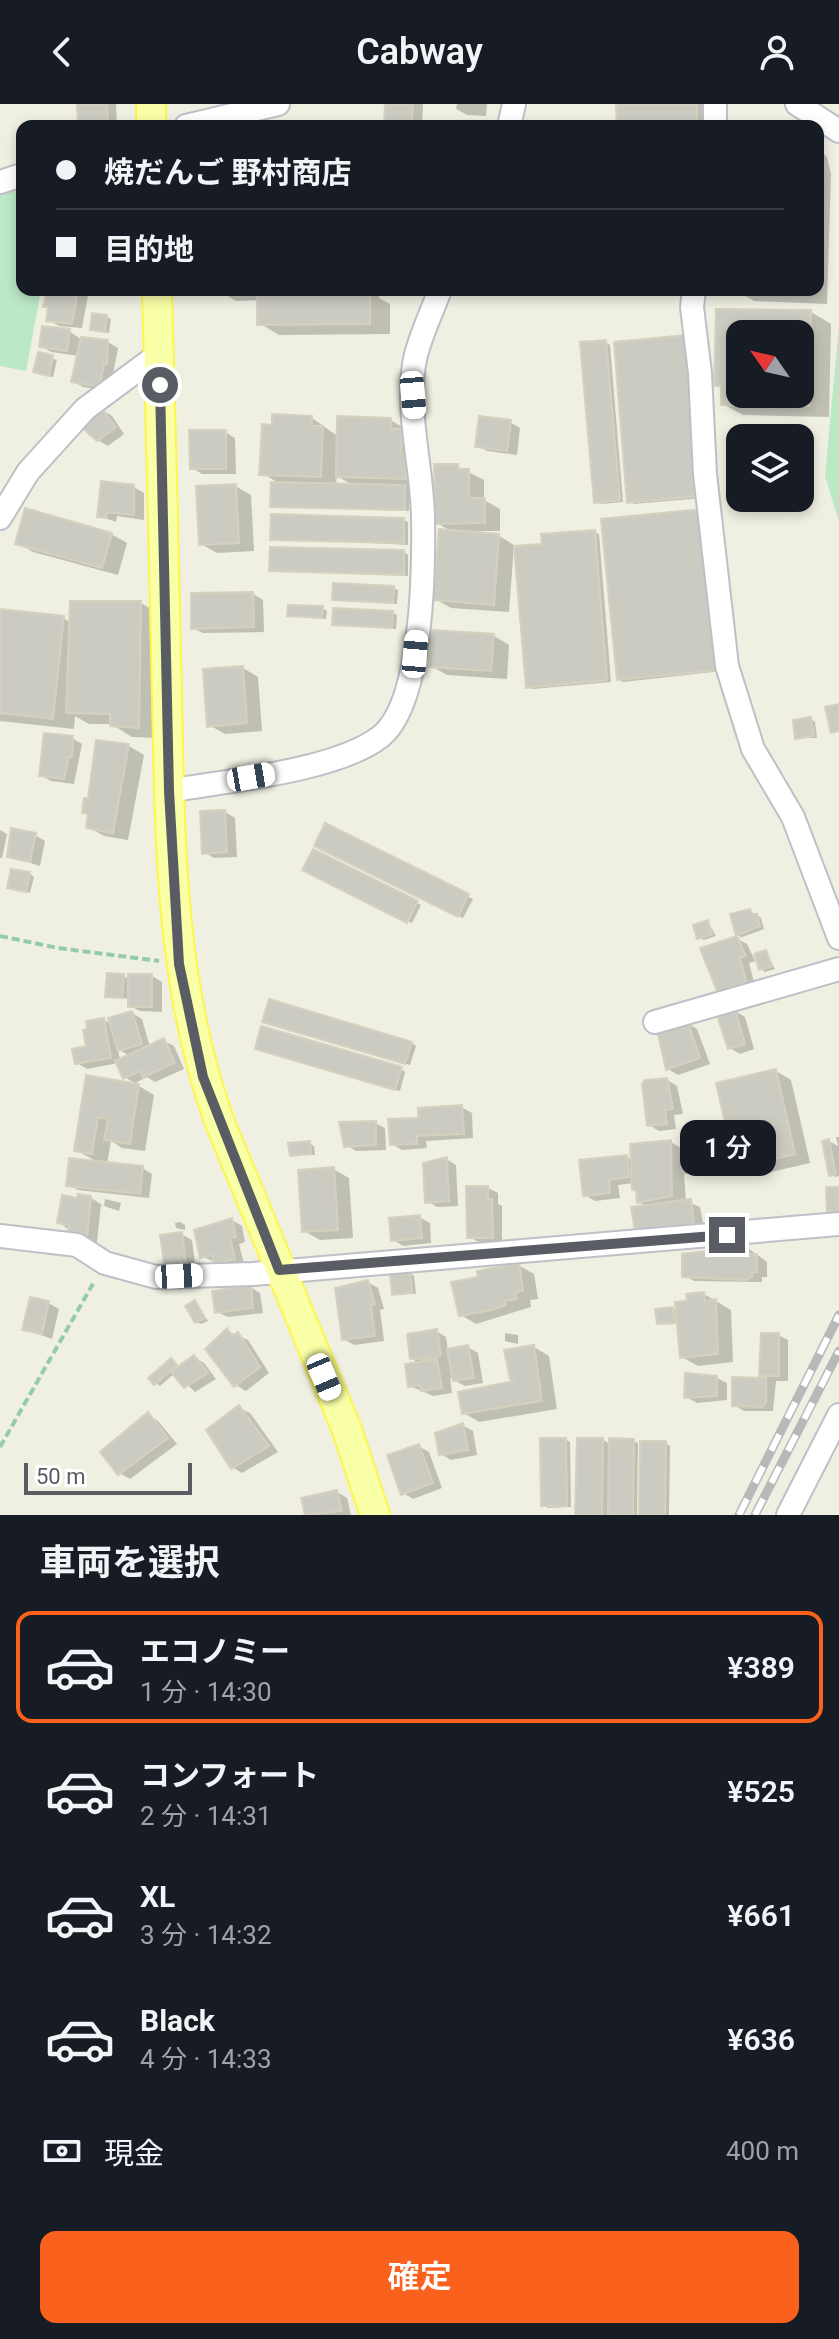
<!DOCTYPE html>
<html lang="ja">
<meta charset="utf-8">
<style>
:root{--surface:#171b24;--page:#20242c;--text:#f1f3f6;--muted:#9ea1a6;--line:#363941;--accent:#fa611c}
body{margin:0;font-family:Roboto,"Noto Sans JP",sans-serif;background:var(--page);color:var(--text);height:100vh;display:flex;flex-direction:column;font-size:30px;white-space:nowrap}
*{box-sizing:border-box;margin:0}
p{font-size:26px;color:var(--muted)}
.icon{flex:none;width:44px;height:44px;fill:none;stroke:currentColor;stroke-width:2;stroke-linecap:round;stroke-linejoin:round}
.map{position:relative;height:1411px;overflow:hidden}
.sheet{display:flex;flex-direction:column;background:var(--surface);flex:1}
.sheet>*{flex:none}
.guide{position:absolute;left:16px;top:16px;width:808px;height:176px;border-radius:16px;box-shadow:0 4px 12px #0003;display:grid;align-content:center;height:176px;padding:0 40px;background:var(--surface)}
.needle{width:52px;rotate:304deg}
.buttons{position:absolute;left:726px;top:216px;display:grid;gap:16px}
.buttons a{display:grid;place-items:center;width:88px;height:88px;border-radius:16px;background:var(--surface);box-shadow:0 4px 12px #0003;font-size:40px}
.scale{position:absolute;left:24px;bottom:20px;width:168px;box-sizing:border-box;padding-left:8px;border:4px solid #5a5c64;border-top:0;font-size:22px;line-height:28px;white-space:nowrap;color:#5a5c64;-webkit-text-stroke:6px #fff;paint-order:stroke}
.end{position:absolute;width:36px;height:36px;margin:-18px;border:10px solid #5a5c64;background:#fff;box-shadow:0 0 0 4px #fff}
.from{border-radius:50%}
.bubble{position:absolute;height:56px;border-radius:16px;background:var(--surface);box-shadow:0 4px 12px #0003;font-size:26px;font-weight:600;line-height:56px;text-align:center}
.car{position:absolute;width:24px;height:48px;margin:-24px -12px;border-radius:10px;box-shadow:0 0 6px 2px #0007;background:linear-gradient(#fff 24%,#345 0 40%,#fff 0 76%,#345 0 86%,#fff 0)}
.guide b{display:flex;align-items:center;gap:28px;height:76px;font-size:30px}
.guide b+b{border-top:2px solid var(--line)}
.guide i{width:20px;height:20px;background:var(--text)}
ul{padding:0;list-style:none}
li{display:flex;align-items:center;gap:24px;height:112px;margin:0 16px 12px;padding:0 24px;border:4px solid transparent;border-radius:16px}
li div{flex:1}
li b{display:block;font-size:30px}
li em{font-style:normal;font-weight:600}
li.on{border-color:var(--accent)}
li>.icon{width:72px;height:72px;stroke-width:1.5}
h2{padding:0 40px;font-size:36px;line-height:96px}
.pay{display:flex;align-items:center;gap:20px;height:88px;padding:0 40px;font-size:30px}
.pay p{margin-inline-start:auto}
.action{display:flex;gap:16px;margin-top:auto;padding:16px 40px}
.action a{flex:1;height:92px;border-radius:16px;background:var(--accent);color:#fff;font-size:32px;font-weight:600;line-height:92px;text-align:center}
header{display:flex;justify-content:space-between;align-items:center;height:104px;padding:0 40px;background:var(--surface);font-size:36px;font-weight:600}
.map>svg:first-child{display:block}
.green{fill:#bbe9c6}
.shadow{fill:#0003;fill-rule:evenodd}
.building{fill:#cccbc1;stroke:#d4d2bf;stroke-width:2;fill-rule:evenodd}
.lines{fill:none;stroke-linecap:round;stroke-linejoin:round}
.minor-casing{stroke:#bfbfc7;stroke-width:26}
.major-casing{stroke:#fff64a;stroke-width:32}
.path{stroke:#94cab0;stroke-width:4;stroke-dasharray:8 4;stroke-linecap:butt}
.minor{stroke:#fff;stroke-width:22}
.major{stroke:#f9ffa6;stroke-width:28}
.rail-casing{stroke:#b8b8b9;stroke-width:9}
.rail{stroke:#fff;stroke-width:6;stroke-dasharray:18;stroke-linecap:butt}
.route{stroke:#5a5c64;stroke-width:10}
</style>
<header><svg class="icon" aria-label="back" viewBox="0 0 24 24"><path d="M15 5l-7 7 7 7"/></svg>Cabway<svg class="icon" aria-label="person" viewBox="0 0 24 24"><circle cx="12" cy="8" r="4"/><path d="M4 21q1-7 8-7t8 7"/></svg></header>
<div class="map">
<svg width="839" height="1411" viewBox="0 0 839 1411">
<rect width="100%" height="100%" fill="#efefe2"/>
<g class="green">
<polygon points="22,81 22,186 41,186 26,267 0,262 0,86"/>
<polygon points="839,221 839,418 825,372"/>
</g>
<g class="shadow">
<polygon points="79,0 116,0 117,22 80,22"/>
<polygon points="387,0 423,0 422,22 386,20"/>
<polygon points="457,0 487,0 486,12 467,11 456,5"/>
<polygon points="618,0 711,0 712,22 619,22"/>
<polygon points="818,44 827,53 831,70 827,200 754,197 735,186 818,186"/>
<polygon points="48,186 78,186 88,192 82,224 59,222 48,216 50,204 46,202"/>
<polygon points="218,186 379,186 379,194 390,200 390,230 279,231 259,219 259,196 236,197"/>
<path d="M718 207 811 208 831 220 829 313 743 311 723 300V285L716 281ZM740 230H800V290H740Z"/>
<polygon points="106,213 111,215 109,229 92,225"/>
<polygon points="69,227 79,234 108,238 118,244 110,287 83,283 73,277 79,252 51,248 41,242"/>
<polygon points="605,238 610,241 623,398 601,400 596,398"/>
<polygon points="616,240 703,394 634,400 629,397"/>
<polygon points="39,250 57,256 53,273 40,270"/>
<polygon points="102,306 112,312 124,330 108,342 98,336"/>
<path d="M312 314 339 333 390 316 406 325 421 382H410L409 407 272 402 280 380 262 369 273 323ZM337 372 354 382 336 381Z"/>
<polygon points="510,318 520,324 517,351 487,347 477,341"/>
<polygon points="225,328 235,334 236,370 202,370 192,364"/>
<polygon points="457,362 484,376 484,396 500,405 500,427 477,427 477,430 499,432 514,441 509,508 451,504 435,495 454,429 437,419"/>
<polygon points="235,382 251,391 254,447 217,449 201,440"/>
<polygon points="134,383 144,389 144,416 117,412 116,418 99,412"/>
<polygon points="404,416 408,418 408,441 272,434"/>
<polygon points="603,417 722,567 623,578 618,575"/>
<polygon points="594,428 599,430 611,578 533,585 528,583 544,442"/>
<polygon points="111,430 127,439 118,471 33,448 18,439"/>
<polygon points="404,448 408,451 408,472 271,466"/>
<polygon points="393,484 398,486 397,500 334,495"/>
<polygon points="253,490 263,496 264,528 203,529 193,524"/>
<polygon points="141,499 161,511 158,634 132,633 111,620 89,620 75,612 74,625 0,617 0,507 63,514 71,519"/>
<polygon points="322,504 327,507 326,515 289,511"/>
<polygon points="393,509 397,511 396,525 334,520"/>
<polygon points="494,532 509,541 507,575 447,571 431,562"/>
<polygon points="243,564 258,573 262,627 225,630 209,621"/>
<polygon points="811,615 815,618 817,634 797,634"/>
<polygon points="72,634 82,640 74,680 51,677 41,671"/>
<polygon points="98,638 129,642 144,651 128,736 104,732 88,723 90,712 84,708 90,696"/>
<polygon points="225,708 235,714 237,753 214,754 204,748"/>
<polygon points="326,722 473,795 463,814 317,741"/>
<polygon points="0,726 7,730 2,754 0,754"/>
<polygon points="35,731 45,737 40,762 9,752"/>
<polygon points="314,747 421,801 412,819 305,766"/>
<polygon points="30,770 34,773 30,789 9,783"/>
<polygon points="750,807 761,814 764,825 737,835 747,840 755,857 749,859 756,886 729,892 719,886 703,845 741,833 737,830"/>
<polygon points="708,818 716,832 704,836 699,833"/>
<polygon points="766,848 775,865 765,868 761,865"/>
<polygon points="123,872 130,876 152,872 162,878 162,908 140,907 130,902 130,895 107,892"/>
<polygon points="735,907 745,913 754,945 740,950 730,944"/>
<path d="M132 909 142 915 150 943 164 937 174 942 184 965 155 978 147 973 135 979 124 973 118 959 87 965 77 959 89 944 90 926 104 916 113 921ZM118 945 130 952 120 956Z"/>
<polygon points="269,919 412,939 416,942 410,961"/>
<polygon points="687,919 697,925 710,960 678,971 668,965"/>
<polygon points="261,946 401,965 405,968 400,987"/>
<polygon points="776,967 791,976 810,1059 753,1072 737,1063"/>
<polygon points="88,974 139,982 154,991 145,1047 122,1044 111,1037 107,1060 142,1064 152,1070 149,1094 78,1086 68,1080 99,1059 76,1046"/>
<polygon points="667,976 677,982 683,1010 674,1011 676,1025 659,1027 649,1021"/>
<polygon points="461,1003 472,1009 473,1034 426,1037 427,1044 402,1046 392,1040 420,1016"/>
<polygon points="375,1019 385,1024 386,1046 356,1047 346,1041"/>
<polygon points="836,1033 839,1033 839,1072 835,1073 831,1070 829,1037 838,1042"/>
<polygon points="671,1038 686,1047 689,1069 684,1070 686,1097 700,1103 704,1125 647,1133 648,1103 639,1098 634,1079 618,1081 620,1094 595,1097 585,1091 626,1053 633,1056"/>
<polygon points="309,1039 314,1042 315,1051 292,1050"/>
<polygon points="446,1055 456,1061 458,1102 437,1103 427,1097"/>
<polygon points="333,1065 349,1074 353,1134 320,1136 304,1127"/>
<polygon points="488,1084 498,1089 498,1100 502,1102 502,1138 479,1138 469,1133"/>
<polygon points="63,1093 91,1094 104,1102 105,1095 121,1099 119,1107 101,1101 97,1138 80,1135 59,1118"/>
<polygon points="419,1113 430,1119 431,1139 403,1142 393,1136"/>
<polygon points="232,1116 242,1122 245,1138 239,1140 244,1160 226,1164 202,1152"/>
<polygon points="180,1118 185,1121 185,1126 176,1124 175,1119"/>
<polygon points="181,1130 192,1136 196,1167 167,1164"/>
<polygon points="745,1142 767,1158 767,1173 762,1173 762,1178 694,1177 684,1171"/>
<polygon points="518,1161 534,1170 538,1195 530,1196 531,1203 476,1220 461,1211 480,1174"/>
<polygon points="410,1169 414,1172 416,1190 394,1190"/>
<polygon points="368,1178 378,1184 384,1205 380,1206 384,1237 354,1241 344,1235"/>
<polygon points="250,1183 260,1189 263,1209 228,1213 217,1208"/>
<polygon points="704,1190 731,1206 733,1258 698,1262 682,1253 679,1219 667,1212 665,1216 674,1221 659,1219 673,1205 678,1207"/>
<polygon points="195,1198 208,1217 201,1220 196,1218"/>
<polygon points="48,1199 59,1205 52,1235 24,1225"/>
<polygon points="227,1227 248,1236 269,1269 246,1287 236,1281"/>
<polygon points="436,1227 446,1233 448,1247 468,1243 478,1249 483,1279 465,1282 450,1274 452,1289 433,1292 410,1282 417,1260 412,1253"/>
<polygon points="505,1229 518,1231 518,1240 505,1237"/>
<polygon points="763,1231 778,1231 788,1236 788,1277 776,1277 773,1307 744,1307 734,1301 761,1275"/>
<polygon points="534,1243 549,1252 557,1305 479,1318 464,1309 519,1278"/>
<polygon points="194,1253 204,1259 216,1275 195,1288 175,1269 160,1282 156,1279 172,1257 180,1264"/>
<polygon points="717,1274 727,1279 727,1296 697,1299 686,1293"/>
<polygon points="239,1304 250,1309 278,1348 242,1369 232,1363"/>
<polygon points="148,1311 158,1317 177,1340 130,1375 119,1369"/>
<polygon points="462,1321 473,1327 477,1351 451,1356 441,1350"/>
<polygon points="566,1336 570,1338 571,1403 548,1404 543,1401"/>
<polygon points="603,1336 611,1341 633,1337 638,1339 637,1411 577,1411"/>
<polygon points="665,1339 670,1342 669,1411 641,1411"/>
<polygon points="418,1342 429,1348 442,1384 413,1395 403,1389"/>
<polygon points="337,1388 347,1394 351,1411 307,1411 303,1396"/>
</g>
<g class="building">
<polygon points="77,0 107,0 108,22 78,22"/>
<polygon points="385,0 413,0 412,22 384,21"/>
<polygon points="616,0 697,0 697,22 617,22"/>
<polygon points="738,17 780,19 788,22 738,22"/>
<polygon points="47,186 78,186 72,220 46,217 48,203 43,203"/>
<polygon points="257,186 370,187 370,220 257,221"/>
<path d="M716 205 811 206 809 302 721 301V282H714ZM740 230H800V290H740Z"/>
<polygon points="92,209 107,211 105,228 90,226"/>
<polygon points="42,222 70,225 67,247 39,243"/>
<polygon points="686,231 699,392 627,399 614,238"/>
<polygon points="81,233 108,236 107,260 104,259 100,283 71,278"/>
<polygon points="606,236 620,396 594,399 580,238"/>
<polygon points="38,248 53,251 49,272 33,268"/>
<polygon points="101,304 116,323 97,337 80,322"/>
<polygon points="272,310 312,312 312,322 323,322 321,373 259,371 262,320 272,321"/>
<polygon points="337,312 391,314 391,325 402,325 401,348 407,348 406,375 336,373"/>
<polygon points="479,312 511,316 507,347 475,343"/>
<polygon points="189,326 226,326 226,365 190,365"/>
<polygon points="434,360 458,360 458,365 469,365 469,394 485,394 485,419 435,420"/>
<polygon points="101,377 134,381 134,411 107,408 106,414 97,413"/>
<polygon points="271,378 405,381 405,406 270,403"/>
<polygon points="236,380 239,439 199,441 196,382"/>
<polygon points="25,404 112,429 102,464 15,440"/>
<polygon points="702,405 718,566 617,576 601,415"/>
<polygon points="271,410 404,414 404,439 270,436"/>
<polygon points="439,425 499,430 494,501 433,496"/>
<polygon points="595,426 607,576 526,584 514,442 542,440 541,430"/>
<polygon points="270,443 404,446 404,471 269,467"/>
<polygon points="333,479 394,482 393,499 332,496"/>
<polygon points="253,488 254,523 191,525 191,489"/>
<polygon points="70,497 141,497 139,624 110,622 110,610 66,609"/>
<polygon points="288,501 323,502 322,514 287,512"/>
<polygon points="333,504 393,507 392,524 332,521"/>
<polygon points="0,505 64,512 53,615 0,609"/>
<polygon points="432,526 494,530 491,567 429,563"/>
<polygon points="243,562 247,619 207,623 203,565"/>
<polygon points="839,600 839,627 831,629 825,603"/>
<polygon points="811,613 814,632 795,635 793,616"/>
<polygon points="44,629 73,632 72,653 69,653 64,675 39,672"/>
<polygon points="96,636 129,640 113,729 86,724 88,710 82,709 84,694 88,694"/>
<polygon points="225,706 227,748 202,750 200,707"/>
<polygon points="325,719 469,790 458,813 314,742"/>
<polygon points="11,724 36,729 30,758 7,753"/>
<polygon points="313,745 418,797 407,819 302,766"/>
<polygon points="11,765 30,768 26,788 7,784"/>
<polygon points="750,805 752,810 757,810 760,822 736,832 730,810"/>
<polygon points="708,816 712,830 697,835 693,821"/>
<polygon points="737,832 746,852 740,854 747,881 717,887 700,844"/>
<polygon points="766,846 772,862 759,866 754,850"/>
<polygon points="107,869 124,870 122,894 105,893"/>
<rect x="128" y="870" width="24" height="33"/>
<polygon points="269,895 412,938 405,960 262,918"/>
<polygon points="735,905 745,940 728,945 717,911"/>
<polygon points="132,907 142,940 118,947 108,914"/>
<polygon points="104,914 111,954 75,960 72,945 86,942 83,926 87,925 86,917"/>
<polygon points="687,916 700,954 666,966 657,926"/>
<polygon points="261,922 402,963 395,986 255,945"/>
<polygon points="164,934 175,959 143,973 140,967 123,975 115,957"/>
<polygon points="776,965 795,1050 735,1064 716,979"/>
<polygon points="86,971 139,980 130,1040 104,1036 108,1015 98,1013 92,1050 74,1047"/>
<polygon points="667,974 673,1005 665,1006 667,1020 647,1022 642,980 645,976"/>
<polygon points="462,1001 464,1030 417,1032 417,1040 390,1041 388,1015 418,1014 418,1004"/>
<polygon points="376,1017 376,1041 344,1043 339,1018"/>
<polygon points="829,1035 836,1070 829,1072 822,1037"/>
<polygon points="671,1036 672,1092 637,1099 636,1086 632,1086 630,1040"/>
<polygon points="310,1037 311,1050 290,1052 288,1039"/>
<polygon points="627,1051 629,1073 609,1076 610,1089 583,1092 579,1056"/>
<polygon points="447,1053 449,1097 425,1099 423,1059"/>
<polygon points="69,1054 143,1062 140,1090 66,1082"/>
<polygon points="334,1063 338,1126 302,1128 298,1066"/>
<polygon points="466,1082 488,1082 488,1095 492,1095 493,1134 467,1134"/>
<polygon points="826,1083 839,1083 839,1107 827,1107"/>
<polygon points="78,1090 91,1092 87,1134 67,1130 69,1121 57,1119 62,1091 77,1094"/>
<polygon points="691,1095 694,1120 635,1128 631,1103"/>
<polygon points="420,1111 422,1134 391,1137 389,1114"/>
<polygon points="232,1114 236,1133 230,1134 235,1155 214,1160 212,1151 200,1154 194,1126"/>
<polygon points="182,1128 186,1162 165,1165 160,1131"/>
<polygon points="716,1140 745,1140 746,1150 757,1150 757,1168 752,1168 752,1173 745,1176 682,1173 682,1150 716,1146"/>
<polygon points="519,1159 523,1187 515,1188 517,1195 505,1197 506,1201 492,1206 459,1212 451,1178 478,1173 477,1167"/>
<polygon points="410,1167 412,1189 392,1191 390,1169"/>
<polygon points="368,1176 375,1200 371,1201 375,1232 342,1236 335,1184"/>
<polygon points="251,1181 253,1204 215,1209 212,1187"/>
<polygon points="704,1188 705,1197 716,1195 718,1250 680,1254 675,1198 687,1197 686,1190"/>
<polygon points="30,1193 49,1197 42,1230 22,1226"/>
<polygon points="195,1196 205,1214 195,1219 185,1202"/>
<polygon points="673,1203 675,1219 657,1220 655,1205"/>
<polygon points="227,1224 232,1232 238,1228 260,1263 234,1283 205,1245"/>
<polygon points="437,1225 441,1250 437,1254 410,1255 407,1230"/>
<polygon points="761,1229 779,1229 779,1272 759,1272"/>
<polygon points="468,1241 474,1274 453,1277 447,1245"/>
<polygon points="534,1241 542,1297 462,1310 458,1288 514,1277 510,1275 504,1246"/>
<polygon points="194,1251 208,1269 184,1284 171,1268"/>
<polygon points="171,1254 177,1261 154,1281 148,1274"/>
<polygon points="437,1255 442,1284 421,1287 420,1281 408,1283 405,1260"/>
<polygon points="685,1269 717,1272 717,1292 684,1294"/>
<polygon points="732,1273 766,1274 766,1299 762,1303 732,1302"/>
<polygon points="239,1301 269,1342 231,1365 206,1326"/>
<polygon points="148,1308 168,1334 118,1371 100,1348"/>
<polygon points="463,1319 468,1346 439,1351 435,1329"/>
<polygon points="540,1334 566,1334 567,1402 541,1402"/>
<polygon points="577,1334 603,1334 602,1411 575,1411"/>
<polygon points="609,1334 634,1335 633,1411 608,1411"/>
<polygon points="640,1337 666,1337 665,1411 639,1411"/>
<polygon points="419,1340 433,1379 401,1391 387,1351"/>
<polygon points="337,1386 342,1407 305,1411 301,1394"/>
</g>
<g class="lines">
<g class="minor-casing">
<g id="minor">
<polyline points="797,0 839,27"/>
<polyline points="186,22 278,0"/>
<polyline points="509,22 514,0"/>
<polyline points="715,22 715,0"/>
<polyline points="0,78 22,71"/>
<polyline points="694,186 692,203 700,269 705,370 727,562 753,645 793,713 839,834"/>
<polyline points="0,414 28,368 85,305 159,250"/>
<path d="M169 687C225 677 336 667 380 633 423 600 424 465 423 412 422 362 405 305 415 255 420 232 432 208 440 186"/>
<polyline points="655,918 839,865"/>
<polyline points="0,1132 77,1141 105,1159 156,1173 253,1170 839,1120"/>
<polyline points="788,1411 839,1311"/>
</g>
</g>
<g class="major-casing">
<g id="major">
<polyline points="151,0 151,22"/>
<path d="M157 186C161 322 164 457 167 593 170 737 170 882 220 1019L347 1326 375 1411"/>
</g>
</g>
<g class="path">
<polyline points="0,832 58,844 159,857"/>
<polyline points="0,1343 94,1178"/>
</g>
<use href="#minor" class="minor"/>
<use href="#major" class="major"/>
<g class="rail-casing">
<g id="rail">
<polyline points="739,1411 839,1211"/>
<polyline points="755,1411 839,1247"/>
</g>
</g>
<use href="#rail" class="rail"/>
</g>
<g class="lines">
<polyline class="route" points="160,281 169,687 179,860 203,973 279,1166 727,1131"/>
</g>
</svg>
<div class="buttons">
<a><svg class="needle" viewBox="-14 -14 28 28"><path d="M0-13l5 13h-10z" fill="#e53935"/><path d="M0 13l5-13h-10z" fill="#9ea1a6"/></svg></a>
<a><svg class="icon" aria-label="layers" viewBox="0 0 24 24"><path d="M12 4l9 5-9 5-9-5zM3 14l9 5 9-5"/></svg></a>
</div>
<div class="scale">50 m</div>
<i class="end from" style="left:160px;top:281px"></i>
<i class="end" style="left:727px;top:1131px"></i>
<div class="bubble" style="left:680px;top:1016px;width:96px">1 分</div>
<i class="car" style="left:413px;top:291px;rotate:175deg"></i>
<i class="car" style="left:415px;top:550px;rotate:5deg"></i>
<i class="car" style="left:251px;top:673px;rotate:80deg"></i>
<i class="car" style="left:179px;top:1172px;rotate:87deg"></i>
<i class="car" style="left:324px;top:1273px;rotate:157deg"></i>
<div class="guide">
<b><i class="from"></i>焼だんご 野村商店</b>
<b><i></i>目的地</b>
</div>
</div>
<section class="sheet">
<h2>車両を選択</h2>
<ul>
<li class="on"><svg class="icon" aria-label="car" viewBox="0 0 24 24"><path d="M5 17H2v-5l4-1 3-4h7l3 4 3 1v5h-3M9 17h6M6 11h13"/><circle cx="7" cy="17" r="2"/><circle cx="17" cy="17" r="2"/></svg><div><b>エコノミー</b><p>1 分 · 14:30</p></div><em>¥389</em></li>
<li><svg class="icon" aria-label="car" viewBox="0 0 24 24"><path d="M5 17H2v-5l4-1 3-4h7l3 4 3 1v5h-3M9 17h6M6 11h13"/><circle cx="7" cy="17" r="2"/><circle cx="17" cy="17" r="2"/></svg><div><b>コンフォート</b><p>2 分 · 14:31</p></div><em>¥525</em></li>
<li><svg class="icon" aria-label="car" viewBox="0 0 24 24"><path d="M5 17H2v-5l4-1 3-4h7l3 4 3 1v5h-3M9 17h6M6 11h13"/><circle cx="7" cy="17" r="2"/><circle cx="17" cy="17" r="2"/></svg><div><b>XL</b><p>3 分 · 14:32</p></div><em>¥661</em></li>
<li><svg class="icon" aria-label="car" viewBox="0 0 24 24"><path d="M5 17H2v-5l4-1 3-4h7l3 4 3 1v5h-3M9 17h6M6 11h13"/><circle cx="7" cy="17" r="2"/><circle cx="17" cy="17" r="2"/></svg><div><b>Black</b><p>4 分 · 14:33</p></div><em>¥636</em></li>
</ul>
<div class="pay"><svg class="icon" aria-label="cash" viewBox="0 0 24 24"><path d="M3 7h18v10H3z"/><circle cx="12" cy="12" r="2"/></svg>現金<p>400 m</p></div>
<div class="action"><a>確定</a></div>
</section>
